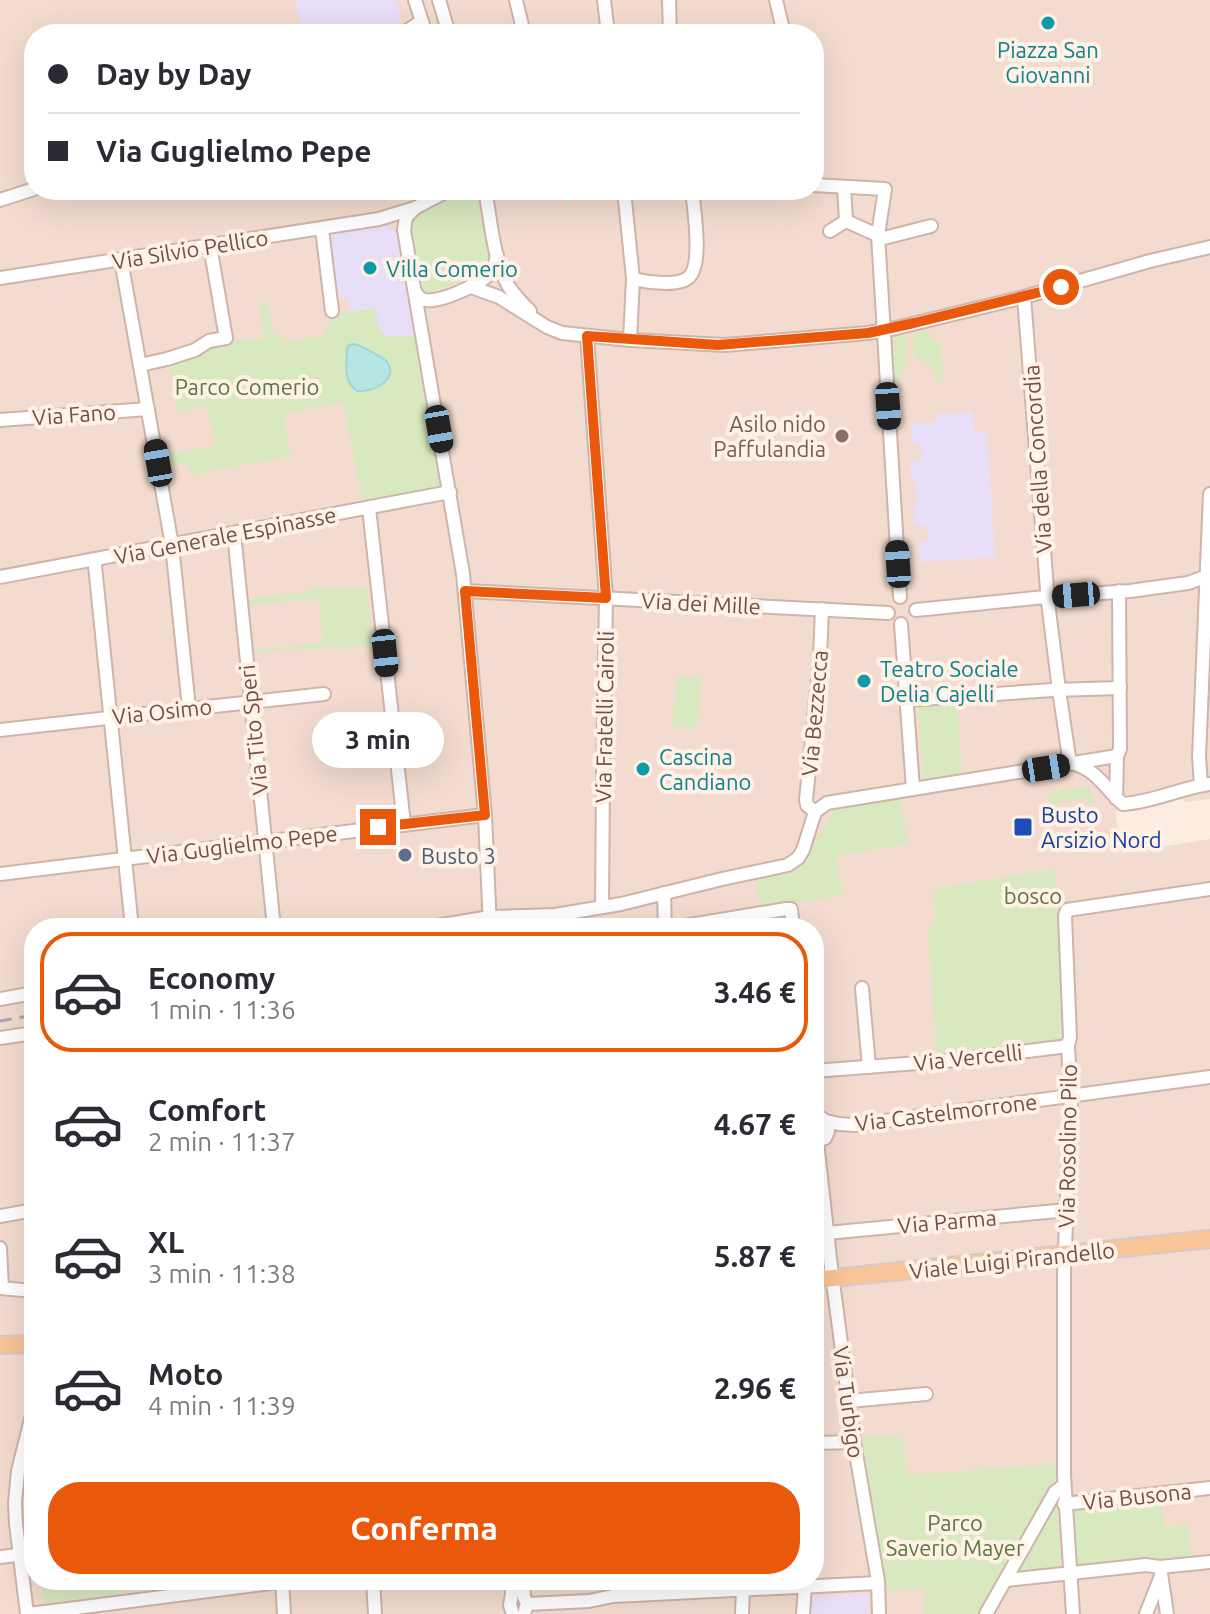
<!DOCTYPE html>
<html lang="it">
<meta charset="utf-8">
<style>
:root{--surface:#fff;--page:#f2f2f3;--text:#2b2b33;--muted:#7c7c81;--line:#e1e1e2;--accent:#ea580c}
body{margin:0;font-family:Ubuntu,sans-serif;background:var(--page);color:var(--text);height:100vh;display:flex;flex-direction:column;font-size:30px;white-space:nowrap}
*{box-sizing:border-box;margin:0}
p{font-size:26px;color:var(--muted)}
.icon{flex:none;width:44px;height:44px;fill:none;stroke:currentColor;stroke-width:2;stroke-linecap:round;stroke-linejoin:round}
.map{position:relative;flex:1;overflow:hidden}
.drawer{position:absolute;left:24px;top:918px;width:800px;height:672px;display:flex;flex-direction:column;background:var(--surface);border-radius:32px;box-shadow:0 8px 32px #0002}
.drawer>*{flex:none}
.hud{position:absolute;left:24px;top:24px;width:800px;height:176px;border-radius:32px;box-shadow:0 8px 32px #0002;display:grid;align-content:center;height:176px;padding:0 24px;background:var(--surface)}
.end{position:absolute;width:36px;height:36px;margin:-18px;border:10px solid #ea580c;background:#fff;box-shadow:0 0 0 4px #fff}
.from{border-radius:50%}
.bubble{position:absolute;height:56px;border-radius:28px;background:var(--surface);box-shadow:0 8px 32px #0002;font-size:26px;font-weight:700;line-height:56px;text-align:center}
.car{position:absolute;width:24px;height:48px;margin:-24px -12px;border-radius:10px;box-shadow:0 0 6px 2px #0007;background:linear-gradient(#222 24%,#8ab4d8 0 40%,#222 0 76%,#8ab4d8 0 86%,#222 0)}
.hud b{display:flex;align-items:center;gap:28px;height:76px;font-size:30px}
.hud b+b{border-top:2px solid var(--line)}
.hud i{width:20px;height:20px;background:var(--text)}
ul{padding:14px 0 0;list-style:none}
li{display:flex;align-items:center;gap:24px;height:120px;margin:0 16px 12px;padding:0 8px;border:4px solid transparent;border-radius:32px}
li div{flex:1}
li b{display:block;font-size:30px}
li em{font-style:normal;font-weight:700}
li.current{border-color:var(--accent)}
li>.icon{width:72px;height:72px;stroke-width:1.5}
.cta{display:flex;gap:16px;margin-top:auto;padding:16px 24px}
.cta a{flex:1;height:92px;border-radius:32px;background:var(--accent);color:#fff;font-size:32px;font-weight:700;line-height:92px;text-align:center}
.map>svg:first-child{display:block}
.residential{fill:#f3dccf;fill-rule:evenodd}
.education{fill:#e9def8}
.green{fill:#d8e9c0}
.water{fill:#b6e5e3;stroke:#9cd6d5;stroke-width:2}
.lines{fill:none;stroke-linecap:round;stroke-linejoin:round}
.minor-casing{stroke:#cfb4ab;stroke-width:16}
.major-casing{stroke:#d5cac8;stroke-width:20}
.minor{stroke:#fff;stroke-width:12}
.major{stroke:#fac499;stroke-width:16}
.rail{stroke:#ada0c4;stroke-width:3;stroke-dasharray:12 8;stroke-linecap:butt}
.route{stroke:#ea580c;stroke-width:10}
.culture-dot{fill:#0f9aa8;stroke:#fff1e6;stroke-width:3}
.education-dot{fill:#8d6e63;stroke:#fff1e6;stroke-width:3}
.transit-dot{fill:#1a4fb4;stroke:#fff1e6;stroke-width:3}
.service-dot{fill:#5c6f8a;stroke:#fff1e6;stroke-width:3}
.labels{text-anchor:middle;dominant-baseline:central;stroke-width:8;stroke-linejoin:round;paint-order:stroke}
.culture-label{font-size:22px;fill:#0d838f;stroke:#fff1e6;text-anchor:start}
.street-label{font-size:22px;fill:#724f48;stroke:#fff1e6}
.park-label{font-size:22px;fill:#5b7841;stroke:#fff1e6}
.education-label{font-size:22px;fill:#785e54;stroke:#fff1e6;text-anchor:end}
.transit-label{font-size:22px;fill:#164399;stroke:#fff1e6;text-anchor:start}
.service-label{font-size:22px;fill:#4e5e75;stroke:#fff1e6;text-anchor:start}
</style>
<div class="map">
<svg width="1210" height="1614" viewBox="0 0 1210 1614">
<rect width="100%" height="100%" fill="#fcece1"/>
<path class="residential" d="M0 0H1210V799L1185 802 1184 799 1115 811 1123 853 1210 839V1614H0ZM34 34H814V190H34ZM34 928H814V1580H34Z"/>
<g class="education">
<polygon points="296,0 396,0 400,15 398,16 401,26 389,34 301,34"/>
<polygon points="389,226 397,233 416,335 386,337 377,327 375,308 350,312 348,297 334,299 326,235"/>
<polygon points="973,411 974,432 987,431 995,557 920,562 919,542 928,541 927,526 914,526 913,506 916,505 915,481 911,481 910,461 922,460 921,444 912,444 911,424 937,422 936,414"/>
<polygon points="869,1594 869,1614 809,1614 810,1596"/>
</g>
<g class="green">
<path d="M464 190H475L483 230C486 235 487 241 488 248 489 255 490 261 486 267 479 280 440 288 426 293L422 292 410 222 417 216Z"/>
<polygon points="563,190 617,190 617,196 586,202 583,194 570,197 572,205 567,206"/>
<path d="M268 302 272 331 287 341 322 336 331 322 330 315 376 308C379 343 385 338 416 335L442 486 362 501 343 402 283 414 291 456 191 475 188 463 170 466 168 454 216 445 207 407 178 412 168 361 225 342 250 338 251 341 264 338 259 303Z"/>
<path d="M927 331 932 339 941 344 943 371 941 375V383L939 381H936C935 370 931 360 918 361L914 357 913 334Z"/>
<polygon points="906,336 906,370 900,372 902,379 894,382 892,342 895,338"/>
<polygon points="323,587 325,589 367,588 373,646 252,652 252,650 323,643 318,598 248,606 247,599 308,591 309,589"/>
<polygon points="677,676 702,678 697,728 672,727"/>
<polygon points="957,702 962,773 923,779 918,705"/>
<polygon points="1090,786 1093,804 1087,805 1086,798 1057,803 1058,810 1050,811 1047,793"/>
<polygon points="901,798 908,844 836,856 843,896 760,907 755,879 789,874 798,869 834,810"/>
<polygon points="1054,869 1060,916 1065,1041 937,1059 928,935 931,923 935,923 934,889"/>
<polygon points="901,1435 907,1475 1055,1464 1061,1563 1042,1572 1004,1577 983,1614 925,1614 924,1590 886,1591 884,1577 863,1483 858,1438"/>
<polygon points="1161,1499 1165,1528 1188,1525 1192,1563 1162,1563 1157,1561 1155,1556 1077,1566 1072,1509"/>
<polygon points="41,1580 244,1580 130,1593 129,1590 122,1590 122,1594 72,1600 70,1599 63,1599 62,1601 43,1604"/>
</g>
<path class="water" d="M354 344C360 345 384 358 387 362 400 380 371 393 357 391 342 380 347 364 347 348L349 345Z"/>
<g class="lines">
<g class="minor-casing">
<g id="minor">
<polyline points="415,0 426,34"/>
<polyline points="439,0 449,34"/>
<polyline points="516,0 524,34"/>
<polyline points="604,0 608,34"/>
<polyline points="669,0 670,34"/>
<polyline points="776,0 784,34"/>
<polyline points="402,34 422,21"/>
<polyline points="814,185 885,189 878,235 900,597"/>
<polyline points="844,187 846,221 884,238 931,226"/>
<path d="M485 190C491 221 493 260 509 287 515 296 523 304 530 311"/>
<polyline points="624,190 633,279 630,340"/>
<polyline points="0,200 34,189"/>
<polyline points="415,208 406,217 404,230 463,574 485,815 490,928"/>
<polyline points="322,229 332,311"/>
<polyline points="830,231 846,221"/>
<polyline points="121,260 172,545 189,708"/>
<polyline points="0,278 379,219 415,208 449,190"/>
<path d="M633 279C646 282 679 287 689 277 703 264 694 209 692 190"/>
<polyline points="471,287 499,297 547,327 562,333 630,340 725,345 868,333 896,328 1024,297 1150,261 1210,247"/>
<path d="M414 289C416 293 417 297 422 299 435 306 481 284 490 273 495 267 496 261 497 255"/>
<polyline points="1024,297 1048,602 1059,690 1070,764"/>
<polyline points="587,336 606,598 603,776 602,907"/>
<polyline points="140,365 167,359 195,350 209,341 226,338 210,246"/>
<polyline points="0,420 148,409"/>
<polyline points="369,508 404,824"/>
<polyline points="234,533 274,928"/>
<polyline points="96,559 95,566 132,928"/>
<polyline points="0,577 450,492"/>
<polyline points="465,591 888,613"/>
<polyline points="916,610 1035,598 1130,591 1188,583 1210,575"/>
<polyline points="901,624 913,789"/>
<polyline points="907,700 1053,690 1120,688"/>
<polyline points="0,730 324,694"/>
<path d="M1075 764C1098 771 1107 791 1123 804 1154 802 1180 788 1210 784"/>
<polyline points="1201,785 1199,757 1210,494"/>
<polyline points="1116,798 1117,756 1120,749 1119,591"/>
<polyline points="815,812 807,805 806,800 820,658 822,609"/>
<polyline points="0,874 485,815"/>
<polyline points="664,893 665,928"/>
<polyline points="424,928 490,917 555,915 621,904 722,879 788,865 798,858 803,850 815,812 827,803 1117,756"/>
<polyline points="672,928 786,909 791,909 793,928"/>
<polyline points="862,988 869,1067"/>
<polyline points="0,999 34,993"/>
<polyline points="0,1038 34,1033"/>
<polyline points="814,1071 957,1060 1068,1046"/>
<path d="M814 1116C826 1117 832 1127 825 1138L814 1142"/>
<polyline points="826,1121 839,1124 855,1125 1210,1077"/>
<polyline points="817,1142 831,1267 854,1442 878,1581 879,1614"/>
<polyline points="0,1216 34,1210"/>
<polyline points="827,1233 1067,1210"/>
<polyline points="0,1248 2,1288"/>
<polyline points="0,1288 34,1291"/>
<polyline points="849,1401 926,1394"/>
<polyline points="814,1443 854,1442"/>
<polyline points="1064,1504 1210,1488"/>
<polyline points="0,1557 34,1553"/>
<polyline points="1160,1567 1167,1614"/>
<polyline points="282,1580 284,1614"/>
<polyline points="373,1580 375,1614"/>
<polyline points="511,1580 512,1594 510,1605 513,1614"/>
<polyline points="523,1580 524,1597 527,1604 524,1614"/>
<polyline points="1006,1580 1146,1565 1160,1567 1210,1562"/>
<polyline points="527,1604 589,1601 613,1596 878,1583"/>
<polyline points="27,1614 16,1524 15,1503 18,1471 34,1407"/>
<polyline points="29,1614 295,1580"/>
<polyline points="742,1614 743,1589"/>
<polyline points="803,1614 805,1586"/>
<polyline points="986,1614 1055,1492 1064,1485"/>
<polyline points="1073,1614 1064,1475 1064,1272 1071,1101 1068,1046 1070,1037 1065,916 1067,910 1210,889"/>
<polyline points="1146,1614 1161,1576"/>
</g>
</g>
<g class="major-casing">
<g id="major">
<polyline points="814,1280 1210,1239"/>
<polyline points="0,1345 34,1344"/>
</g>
</g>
<use href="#minor" class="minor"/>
<use href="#major" class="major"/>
<polyline class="rail" points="0,1021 34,1015"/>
</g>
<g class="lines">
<polyline class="route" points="378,827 485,815 465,591 606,598 587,336 718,345 868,333 914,323 1061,287"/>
</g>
<g class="culture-dot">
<circle cx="1048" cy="23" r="8"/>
<circle cx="370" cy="268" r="8"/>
<circle cx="864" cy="681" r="8"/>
<circle cx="643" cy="769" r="8"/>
</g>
<circle class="education-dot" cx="842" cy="436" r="8"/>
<rect class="transit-dot" x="1013" y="817" width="20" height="20" rx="4"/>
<circle class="service-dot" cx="405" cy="855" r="8"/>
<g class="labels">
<g class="culture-label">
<text x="1048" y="49" text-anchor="middle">Piazza San<tspan x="1048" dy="25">Giovanni</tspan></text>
<text x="386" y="268">Villa Comerio</text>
<text x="880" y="668">Teatro Sociale<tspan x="880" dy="25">Delia Cajelli</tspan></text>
<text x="659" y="756">Cascina<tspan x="659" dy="25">Candiano</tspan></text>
</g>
<g class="street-label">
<text transform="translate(190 249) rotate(-9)">Via Silvio Pellico</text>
<text transform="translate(74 414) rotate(-4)">Via Fano</text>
<text transform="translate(1037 459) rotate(-94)">Via della Concordia</text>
<text transform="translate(225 535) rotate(-11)">Via Generale Espinasse</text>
<text transform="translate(701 603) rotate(3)">Via dei Mille</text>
<text transform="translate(162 711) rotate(-6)">Via Osimo</text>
<text transform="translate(814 713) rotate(-85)">Via Bezzecca</text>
<text transform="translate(604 717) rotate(-89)">Via Fratelli Cairoli</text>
<text transform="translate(253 730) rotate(-96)">Via Tito Speri</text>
<text transform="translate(242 844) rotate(-7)">Via Guglielmo Pepe</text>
<text transform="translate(968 1057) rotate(-6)">Via Vercelli</text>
<text transform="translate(946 1112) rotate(-7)">Via Castelmorrone</text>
<text transform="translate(1067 1146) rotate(-89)">Via Rosolino Pilo</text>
<text transform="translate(947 1221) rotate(-5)">Via Parma</text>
<text transform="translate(1012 1260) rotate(-6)">Viale Luigi Pirandello</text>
<text transform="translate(849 1402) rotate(82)">Via Turbigo</text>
<text transform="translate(1137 1496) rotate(-6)">Via Busona</text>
</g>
<g class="park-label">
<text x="247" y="386">Parco Comerio</text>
<text x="1033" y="895">bosco</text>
<text x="955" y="1522">Parco<tspan x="955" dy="25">Saverio Mayer</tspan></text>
</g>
<g class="education-label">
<text x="826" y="423">Asilo nido<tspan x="826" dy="25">Paffulandia</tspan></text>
</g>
<g class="transit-label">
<text x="1041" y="814">Busto<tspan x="1041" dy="25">Arsizio Nord</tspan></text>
</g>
<g class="service-label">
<text x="421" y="855">Busto 3</text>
</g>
</g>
</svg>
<i class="end from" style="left:1061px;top:287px"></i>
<i class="end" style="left:378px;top:827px"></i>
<div class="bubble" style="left:312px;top:712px;width:132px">3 min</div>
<i class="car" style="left:888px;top:406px;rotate:176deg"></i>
<i class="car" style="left:439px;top:429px;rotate:170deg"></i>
<i class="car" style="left:158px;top:463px;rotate:350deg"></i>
<i class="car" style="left:898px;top:564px;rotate:356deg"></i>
<i class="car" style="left:1076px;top:595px;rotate:265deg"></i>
<i class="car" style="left:385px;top:653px;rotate:174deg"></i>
<i class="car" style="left:1046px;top:768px;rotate:81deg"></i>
<div class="hud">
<b><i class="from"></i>Day by Day</b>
<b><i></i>Via Guglielmo Pepe</b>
</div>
<section class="drawer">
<ul>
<li class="current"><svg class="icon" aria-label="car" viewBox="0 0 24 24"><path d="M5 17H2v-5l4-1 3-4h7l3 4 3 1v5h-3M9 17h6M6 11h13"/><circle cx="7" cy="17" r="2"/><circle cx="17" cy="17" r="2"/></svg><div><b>Economy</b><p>1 min · 11:36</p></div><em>3.46 €</em></li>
<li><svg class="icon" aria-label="car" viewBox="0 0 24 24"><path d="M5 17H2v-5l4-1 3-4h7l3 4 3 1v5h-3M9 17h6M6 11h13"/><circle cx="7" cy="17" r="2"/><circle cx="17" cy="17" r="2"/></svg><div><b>Comfort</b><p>2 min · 11:37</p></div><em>4.67 €</em></li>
<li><svg class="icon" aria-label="car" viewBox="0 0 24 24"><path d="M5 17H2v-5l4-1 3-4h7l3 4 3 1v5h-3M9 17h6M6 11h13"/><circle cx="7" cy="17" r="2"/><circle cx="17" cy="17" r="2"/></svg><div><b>XL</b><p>3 min · 11:38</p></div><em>5.87 €</em></li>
<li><svg class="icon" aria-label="car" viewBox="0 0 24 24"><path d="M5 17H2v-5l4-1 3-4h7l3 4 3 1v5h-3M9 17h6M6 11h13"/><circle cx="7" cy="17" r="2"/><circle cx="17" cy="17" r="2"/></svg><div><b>Moto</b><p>4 min · 11:39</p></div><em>2.96 €</em></li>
</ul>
<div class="cta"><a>Conferma</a></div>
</section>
</div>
